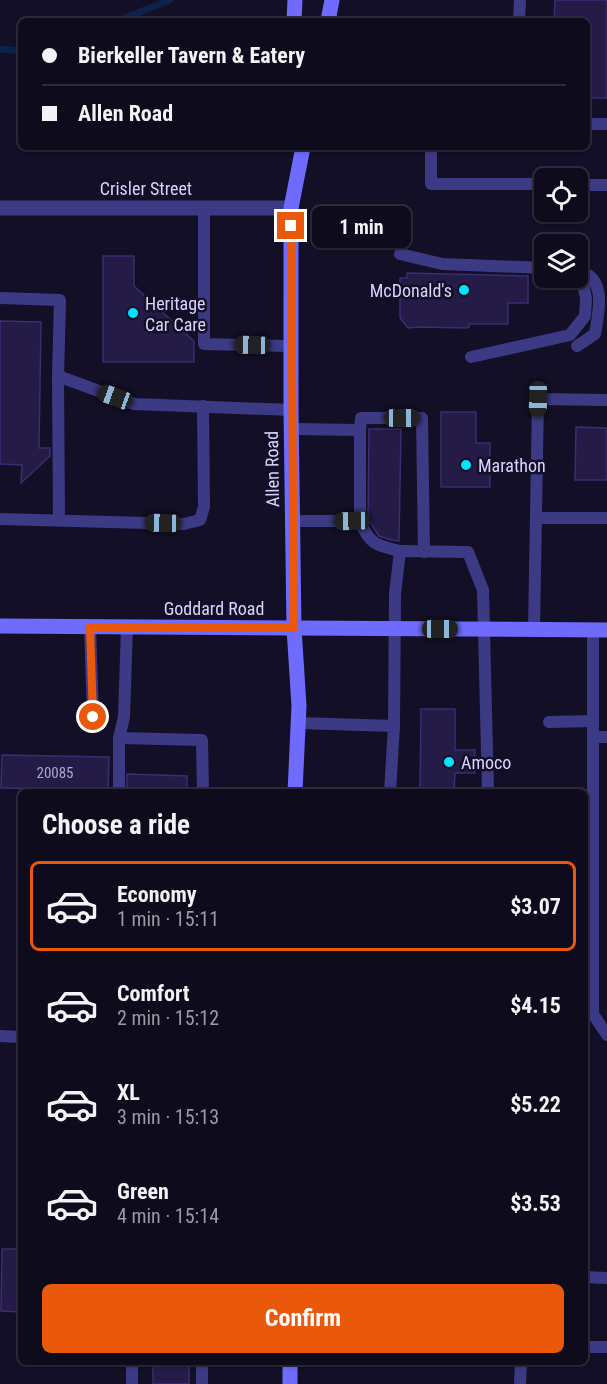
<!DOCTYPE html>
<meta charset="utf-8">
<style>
:root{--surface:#0e0b1c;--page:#1c1929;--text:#f1f3f6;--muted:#9b9ba3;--line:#2e2b3b;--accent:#ea580c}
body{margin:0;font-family:"Roboto Condensed",sans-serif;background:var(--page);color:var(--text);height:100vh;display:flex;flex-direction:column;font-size:22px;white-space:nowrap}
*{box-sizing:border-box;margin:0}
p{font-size:20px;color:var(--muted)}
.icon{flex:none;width:33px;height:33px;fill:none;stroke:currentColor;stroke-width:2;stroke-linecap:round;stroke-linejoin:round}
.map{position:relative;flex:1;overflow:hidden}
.panel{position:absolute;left:18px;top:789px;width:570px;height:576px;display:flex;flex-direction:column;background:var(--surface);border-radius:9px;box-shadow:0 2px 4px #0004,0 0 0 2px var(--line)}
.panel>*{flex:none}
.top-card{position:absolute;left:18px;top:18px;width:572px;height:132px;border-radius:9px;box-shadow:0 2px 4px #0004,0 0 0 2px var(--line);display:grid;align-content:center;height:132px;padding:0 24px;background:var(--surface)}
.tools{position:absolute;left:534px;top:168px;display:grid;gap:12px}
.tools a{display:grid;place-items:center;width:54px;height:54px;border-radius:9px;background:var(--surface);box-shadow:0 2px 4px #0004,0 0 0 2px var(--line);font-size:30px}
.end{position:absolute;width:27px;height:27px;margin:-14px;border:8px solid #ea580c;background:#fff;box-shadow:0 0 0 3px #fff}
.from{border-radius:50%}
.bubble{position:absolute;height:42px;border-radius:9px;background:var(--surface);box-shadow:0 2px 4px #0004,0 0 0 2px var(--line);font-size:20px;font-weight:700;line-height:42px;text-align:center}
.car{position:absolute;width:18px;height:36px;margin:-18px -9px;border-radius:8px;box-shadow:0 0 4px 2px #0007;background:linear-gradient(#222 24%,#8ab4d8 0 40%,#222 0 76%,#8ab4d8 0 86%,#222 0)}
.top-card b{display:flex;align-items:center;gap:21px;height:57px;font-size:22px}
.top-card b+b{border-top:2px solid var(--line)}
.top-card i{width:15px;height:15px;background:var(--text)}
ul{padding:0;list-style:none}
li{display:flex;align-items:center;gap:18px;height:90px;margin:0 12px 9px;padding:0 12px;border:3px solid transparent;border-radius:9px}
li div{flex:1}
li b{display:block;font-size:22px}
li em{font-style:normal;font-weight:700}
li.on{border-color:var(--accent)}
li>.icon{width:54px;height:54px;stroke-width:1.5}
h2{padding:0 24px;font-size:27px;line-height:72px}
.primary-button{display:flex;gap:12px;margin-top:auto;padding:12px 24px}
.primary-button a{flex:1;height:69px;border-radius:9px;background:var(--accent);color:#fff;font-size:24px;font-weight:700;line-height:69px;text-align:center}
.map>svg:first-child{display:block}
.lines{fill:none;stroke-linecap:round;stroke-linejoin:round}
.stream{stroke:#0c2248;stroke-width:7}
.building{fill:#241b47;stroke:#3b2d73;stroke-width:1.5}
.service{stroke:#3d3a85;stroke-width:12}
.minor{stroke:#3d3a85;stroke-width:15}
.secondary{stroke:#6f6bff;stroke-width:15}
.route{stroke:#ea580c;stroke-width:8}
.poi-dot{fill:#00e5ff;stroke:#130f26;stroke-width:2}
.labels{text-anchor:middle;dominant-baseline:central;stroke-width:5;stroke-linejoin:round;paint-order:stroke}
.number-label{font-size:15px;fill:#aca6d1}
.street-label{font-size:18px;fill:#d9d4ff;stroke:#130f26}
.poi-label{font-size:18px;fill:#d9d4ff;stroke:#130f26;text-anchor:start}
</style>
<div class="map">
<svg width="607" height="1384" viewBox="0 0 607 1384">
<rect width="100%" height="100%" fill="#130f26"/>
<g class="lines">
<g class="stream">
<polyline points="117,21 170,0"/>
<polyline points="0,49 21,51"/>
</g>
</g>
<g class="building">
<polygon points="555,0 607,0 607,98 586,98 586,21 554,21"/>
<polygon points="103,256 134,256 134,286 194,341 194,362 103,362"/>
<polygon points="407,273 528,276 528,303 508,303 508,324 469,324 469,327 466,328 419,327 408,328 400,318 400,278 407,278"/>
<polygon points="0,321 41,322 39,448 50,448 50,456 21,483 22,465 0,464"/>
<polygon points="441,412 476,412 476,443 490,443 490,487 441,487"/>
<polygon points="576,427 607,428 607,480 575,480"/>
<polygon points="369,429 401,429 399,541 391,540 379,536 368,519"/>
<polygon points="421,709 455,709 455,750 475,750 475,773 455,773 454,792 420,792"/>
<polygon points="2,755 109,757 108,790 1,788"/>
<polygon points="127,774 187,776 187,792 127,792"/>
<polygon points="2,1249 21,1249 21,1312 1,1311"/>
<rect x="153" y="1362" width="36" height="22"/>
</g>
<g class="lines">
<g class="service">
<polyline points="519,21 520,0"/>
<polyline points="586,124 607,124"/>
<polyline points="431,147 431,184 544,184"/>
<polyline points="578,185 607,185"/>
<polyline points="204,208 204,344 291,346"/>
<polyline points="400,254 442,264 544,268"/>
<polyline points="0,298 60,300 58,376 134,404 291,410"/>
<path d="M577 346 595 334C599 311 607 277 578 271"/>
<polyline points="471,357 570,335 585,316 586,298 582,280 578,277"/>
<polyline points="58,376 59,520"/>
<polyline points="291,429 360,430 360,521"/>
<polyline points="360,430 361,418 422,418 424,552"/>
<polyline points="536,518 607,518"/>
<polyline points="0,519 184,524 200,520 204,507 203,406"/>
<path d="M292 521H360C369 544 377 546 400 551"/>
<polyline points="90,627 93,717"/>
<polyline points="127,627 124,717 119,738 202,740 203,792"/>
<polyline points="534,629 538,399 607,400"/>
<polyline points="593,629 593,1014 607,1035"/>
<polyline points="549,722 593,721"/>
<polyline points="298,723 394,726 390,792"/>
<polyline points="394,726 395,594 400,551 468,552 483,590 488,792"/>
<polyline points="593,737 607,737"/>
<polyline points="119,738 119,792"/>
<polyline points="0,1036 21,1037"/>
<polyline points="585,1277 607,1278"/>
<polyline points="585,1347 607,1347"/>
<polyline points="132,1362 132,1384"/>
<polyline points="202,1384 202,1362"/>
<polyline points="520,1384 521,1362"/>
</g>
<polyline class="minor" points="0,208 291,208"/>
<g class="secondary">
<polyline points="294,21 295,0"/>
<polyline points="328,21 332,0"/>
<polyline points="0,626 607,630"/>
<polyline points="295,792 299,706 294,628 291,410 291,208 303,147"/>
<polyline points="290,1362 290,1384"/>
</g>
</g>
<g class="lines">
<polyline class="route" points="93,717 90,627 294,628 291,226"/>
</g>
<g class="poi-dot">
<circle cx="464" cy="290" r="6"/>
<circle cx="133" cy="313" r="6"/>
<circle cx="466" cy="465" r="6"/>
<circle cx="449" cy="762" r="6"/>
</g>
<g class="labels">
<g class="number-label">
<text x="55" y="773">20085</text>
</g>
<g class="street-label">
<text x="146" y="188">Crisler Street</text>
<text transform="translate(272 469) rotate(-91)">Allen Road</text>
<text x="214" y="608">Goddard Road</text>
</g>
<g class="poi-label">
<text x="452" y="290" text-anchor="end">McDonald's</text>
<text x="145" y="303">Heritage<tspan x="145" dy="21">Car Care</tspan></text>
<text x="478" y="465">Marathon</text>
<text x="461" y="762">Amoco</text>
</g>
</g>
</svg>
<div class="tools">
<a><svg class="icon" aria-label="locate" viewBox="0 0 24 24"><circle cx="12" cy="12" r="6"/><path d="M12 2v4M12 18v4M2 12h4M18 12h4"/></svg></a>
<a><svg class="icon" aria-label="layers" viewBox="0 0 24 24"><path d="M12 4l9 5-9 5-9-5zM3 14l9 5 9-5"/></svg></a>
</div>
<i class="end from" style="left:93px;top:717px"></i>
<i class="end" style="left:291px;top:226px"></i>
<div class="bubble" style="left:312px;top:206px;width:99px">1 min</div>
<i class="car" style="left:252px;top:345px;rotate:271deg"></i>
<i class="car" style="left:115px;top:397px;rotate:290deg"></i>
<i class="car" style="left:538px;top:399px;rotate:181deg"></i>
<i class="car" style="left:402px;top:418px;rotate:90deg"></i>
<i class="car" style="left:352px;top:521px;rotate:269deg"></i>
<i class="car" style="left:163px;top:523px;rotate:271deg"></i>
<i class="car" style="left:440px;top:629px;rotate:90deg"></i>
<div class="top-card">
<b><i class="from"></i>Bierkeller Tavern &amp; Eatery</b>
<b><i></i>Allen Road</b>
</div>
<section class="panel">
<h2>Choose a ride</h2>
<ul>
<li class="on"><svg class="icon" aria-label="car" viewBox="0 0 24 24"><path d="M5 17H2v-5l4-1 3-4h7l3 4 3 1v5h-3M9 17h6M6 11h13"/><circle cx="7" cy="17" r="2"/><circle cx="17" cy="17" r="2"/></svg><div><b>Economy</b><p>1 min · 15:11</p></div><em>$3.07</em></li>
<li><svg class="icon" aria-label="car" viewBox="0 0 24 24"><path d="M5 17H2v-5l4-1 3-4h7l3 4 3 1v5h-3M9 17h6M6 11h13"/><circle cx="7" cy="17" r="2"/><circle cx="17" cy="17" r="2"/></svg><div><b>Comfort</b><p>2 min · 15:12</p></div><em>$4.15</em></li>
<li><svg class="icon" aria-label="car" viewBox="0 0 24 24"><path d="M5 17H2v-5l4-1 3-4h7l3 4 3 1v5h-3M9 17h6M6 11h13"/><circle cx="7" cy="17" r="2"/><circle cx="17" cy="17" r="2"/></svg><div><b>XL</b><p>3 min · 15:13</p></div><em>$5.22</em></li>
<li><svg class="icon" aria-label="car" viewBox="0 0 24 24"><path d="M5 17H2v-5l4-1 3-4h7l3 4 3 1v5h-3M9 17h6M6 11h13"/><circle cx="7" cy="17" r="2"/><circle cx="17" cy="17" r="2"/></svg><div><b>Green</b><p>4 min · 15:14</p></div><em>$3.53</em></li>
</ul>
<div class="primary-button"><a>Confirm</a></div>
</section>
</div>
